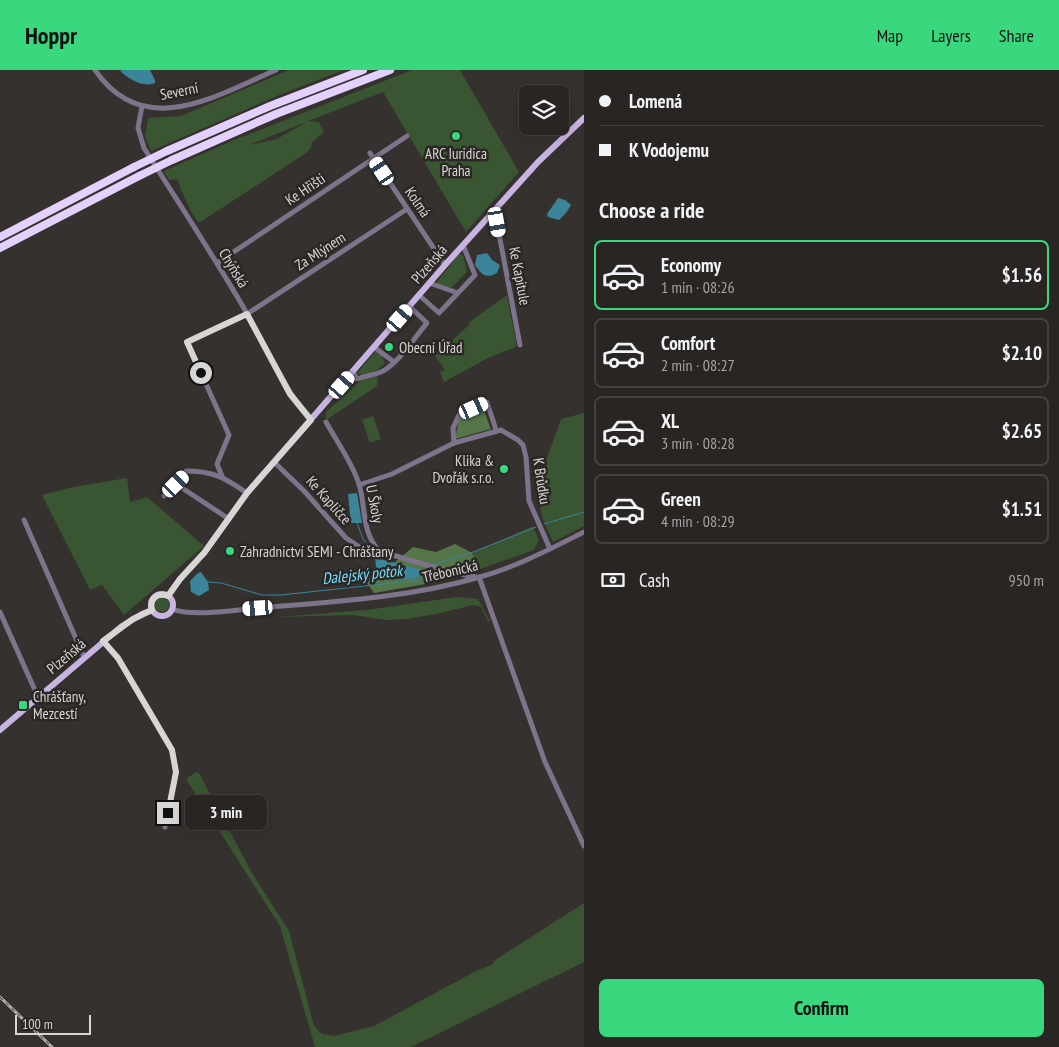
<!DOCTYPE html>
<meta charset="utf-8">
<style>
:root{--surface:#282522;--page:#302d2a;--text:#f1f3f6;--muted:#a5a5a5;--line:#444240;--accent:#39d87f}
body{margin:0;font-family:"PT Sans Narrow",sans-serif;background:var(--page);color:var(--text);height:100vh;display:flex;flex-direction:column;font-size:19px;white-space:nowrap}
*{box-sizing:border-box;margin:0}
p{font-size:16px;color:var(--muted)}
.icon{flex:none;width:28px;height:28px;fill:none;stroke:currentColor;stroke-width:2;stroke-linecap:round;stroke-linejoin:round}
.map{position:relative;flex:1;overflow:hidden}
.details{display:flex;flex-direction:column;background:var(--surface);width:475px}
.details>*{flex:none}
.hud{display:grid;align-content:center;height:110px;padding:0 15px;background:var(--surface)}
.tools{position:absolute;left:519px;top:15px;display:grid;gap:10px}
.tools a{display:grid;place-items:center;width:50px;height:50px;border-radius:8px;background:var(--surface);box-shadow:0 5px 20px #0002,0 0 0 1px var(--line);font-size:25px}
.scale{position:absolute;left:15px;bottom:12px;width:76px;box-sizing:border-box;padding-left:5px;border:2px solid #d8d6d4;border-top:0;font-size:14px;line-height:18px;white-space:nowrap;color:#d8d6d4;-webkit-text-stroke:4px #2b2725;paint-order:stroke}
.end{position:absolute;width:22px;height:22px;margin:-11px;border:6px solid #d8d6d4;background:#111;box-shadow:0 0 0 2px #111}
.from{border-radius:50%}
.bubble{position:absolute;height:35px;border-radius:8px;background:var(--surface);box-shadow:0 5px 20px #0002,0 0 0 1px var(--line);font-size:16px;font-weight:800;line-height:35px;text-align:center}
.car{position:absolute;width:15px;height:30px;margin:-15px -8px;border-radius:6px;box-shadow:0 0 4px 1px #0007;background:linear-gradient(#fff 24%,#345 0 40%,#fff 0 76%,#345 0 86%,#fff 0)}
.hud b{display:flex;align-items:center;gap:18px;height:48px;font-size:19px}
.hud b+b{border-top:1px solid var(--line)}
.hud i{width:12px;height:12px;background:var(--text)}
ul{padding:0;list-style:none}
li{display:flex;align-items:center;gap:15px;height:70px;margin:0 10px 8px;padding:0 5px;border:2px solid var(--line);border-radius:8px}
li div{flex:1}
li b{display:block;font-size:19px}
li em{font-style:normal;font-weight:800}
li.on{border-color:var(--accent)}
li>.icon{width:45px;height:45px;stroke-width:1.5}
h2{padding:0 15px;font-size:22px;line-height:60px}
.pay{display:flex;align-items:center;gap:12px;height:55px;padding:0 15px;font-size:19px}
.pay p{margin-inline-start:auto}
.action{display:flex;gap:10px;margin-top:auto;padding:10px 15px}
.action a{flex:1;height:58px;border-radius:8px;background:var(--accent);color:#111;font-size:20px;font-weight:800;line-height:58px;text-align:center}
header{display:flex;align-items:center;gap:30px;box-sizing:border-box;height:70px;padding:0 25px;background:var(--accent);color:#111}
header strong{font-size:24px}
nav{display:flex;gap:28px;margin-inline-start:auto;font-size:18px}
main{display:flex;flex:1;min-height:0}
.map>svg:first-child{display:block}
.green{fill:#3a5531;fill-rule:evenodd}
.forest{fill:#557649}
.water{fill:#3b8499}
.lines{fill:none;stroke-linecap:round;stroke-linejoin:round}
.stream{stroke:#3b8499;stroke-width:1}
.minor{stroke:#7d738a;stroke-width:5}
.major{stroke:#c8b4e2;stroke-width:6}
.highway{stroke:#e3d0fc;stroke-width:8}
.rail-casing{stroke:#b1aeac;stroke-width:3}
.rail{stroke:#2b2725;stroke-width:1;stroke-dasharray:4;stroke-linecap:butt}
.highway-bridge{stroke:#e3d0fc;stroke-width:8}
.route{stroke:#d8d6d4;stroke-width:6}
.poi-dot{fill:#39d87f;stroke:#2b2725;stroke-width:2}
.labels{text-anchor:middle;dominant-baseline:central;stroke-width:5;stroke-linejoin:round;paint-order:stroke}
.street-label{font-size:15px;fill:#d8d6d4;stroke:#2b2725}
.poi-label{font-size:15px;fill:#d8d6d4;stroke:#2b2725;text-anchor:start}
.water-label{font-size:16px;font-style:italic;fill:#72dffe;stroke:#2b2725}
</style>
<header>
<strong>Hoppr</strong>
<nav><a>Map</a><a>Layers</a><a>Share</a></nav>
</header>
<main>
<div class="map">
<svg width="584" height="977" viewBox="0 0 584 977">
<rect width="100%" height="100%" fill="#35312e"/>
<g class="green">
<polygon points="289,0 344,0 277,26 151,81 145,67 148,48 181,46"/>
<path d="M412 0H460L519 102 466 162 383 22 308 51 319 52 324 62 312 72 311 78 306 83 202 151 198 152C193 146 178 116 178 109L169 110 164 101 229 72ZM305 53 277 69 249 75 304 53Z"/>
<polygon points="459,184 463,185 467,202 451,218 436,213"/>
<polygon points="507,225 516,271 516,277 488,288 444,312 440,302 445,300 435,286 469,255 468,253"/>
<polygon points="376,281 382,286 385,293 378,300 363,306 357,303"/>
<polygon points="378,306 377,316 326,350 326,342 361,310"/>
<polygon points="584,343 584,456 553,472 542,447 537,417 561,349"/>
<polygon points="373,346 381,369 370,373 362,350"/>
<polygon points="127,408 130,432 147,427 204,476 124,545 102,515 90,520 42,425 73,417"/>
<polygon points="533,456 539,470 534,480 480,499 472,483"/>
<polygon points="456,527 478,529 490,551 488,551 481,537 473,535 441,543 408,549 387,550 353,545 277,547 367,540"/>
<circle cx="162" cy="535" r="7"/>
<polygon points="196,702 199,703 252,803 289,861 314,956 322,964 334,966 374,956 474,902 493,894 495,890 584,833 584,892 411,977 315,977 280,856 186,709"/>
</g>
<g class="forest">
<polygon points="483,338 491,359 455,369 459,348"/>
<polygon points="455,474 472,483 480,499 469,502 451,500 437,512 374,523 367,513 372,499 394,493 413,477 436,482"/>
</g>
<g class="water">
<path d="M123 0H150L155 10V13C142 18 129 9 120 1Z"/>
<polygon points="558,128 565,130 571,135 566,143 559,150 548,147 547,144"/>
<path d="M487 183 492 190 500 195 497 203C486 209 482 205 475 195L477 185Z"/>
<polygon points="357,423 362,453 351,453 348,424"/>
<path d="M379 485 384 490 422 500 421 506C403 514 392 506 376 497L375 486Z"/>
<polygon points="201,502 208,512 209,520 199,526 191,522 190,511 198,503"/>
</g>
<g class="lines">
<g class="stream">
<polyline points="357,453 363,469 377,486"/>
<polyline points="544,454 584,442"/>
<polyline points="434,495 443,491 468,484 536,457"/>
<polyline points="208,512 221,513 262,525 281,525 421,510 429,499"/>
<polyline points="386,514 392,504"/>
</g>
<g class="minor">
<path d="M95 0C144 71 215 26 276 0"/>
<path d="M142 36 138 58 144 78C178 132 213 185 245 240 266 277 282 317 311 350"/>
<polyline points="370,83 445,195"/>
<polyline points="491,143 496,148 520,275"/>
<polyline points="217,193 407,66"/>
<polyline points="429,213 458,223"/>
<polyline points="419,225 439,243 475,205 463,175"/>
<polyline points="374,277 394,292"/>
<path d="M353 302 357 309C365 306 374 305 381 302 398 294 414 268 427 253L410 237"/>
<path d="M326 352C337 372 352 392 359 414 366 437 361 461 379 481L454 503 476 507"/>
<polyline points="454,373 453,358 459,345 487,332 496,360"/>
<polyline points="274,392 304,421 346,468 367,482"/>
<polyline points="222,406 217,394 229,365 187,272 247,244 407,139"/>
<polyline points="176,414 229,449"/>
<polyline points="359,415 392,404 454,373 501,360 518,370 523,375 526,387 529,431 550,479"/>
<path d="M164 426 183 407 186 401C214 401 225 408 247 423"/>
<polyline points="24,450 84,587"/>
<polyline points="479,507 545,692 584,776"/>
<path d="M172 539C193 547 235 540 258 538 332 532 408 528 480 507 516 497 550 479 584 462"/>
<polyline points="0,542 38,627"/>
<polyline points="103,571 118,589 172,680 176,701 165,757"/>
</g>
<g class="major">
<circle cx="162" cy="535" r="11"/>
<polyline points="168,526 180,509 204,483 247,423 445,195 538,92 584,48"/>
<polyline points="0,660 122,556 142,544 152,540"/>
</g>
<g class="highway">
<polyline points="167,81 270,36 363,0"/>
<polyline points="172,90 276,44 390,0"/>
<polyline points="0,167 134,97"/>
<polyline points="0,178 139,106"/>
</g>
<g class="rail-casing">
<polyline id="rail" points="0,927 52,977"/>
</g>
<use href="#rail" class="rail"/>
<g class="highway-bridge">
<polyline points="134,97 167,81"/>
<polyline points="139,106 172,90"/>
</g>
</g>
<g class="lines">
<path class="route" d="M168 743 176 702 172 680 118 588 103 571 133 549 152 540C149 529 157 522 168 526L180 509 204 483 247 423 311 350 290 324 247 244 187 272 201 303"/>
</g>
<g class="poi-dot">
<circle cx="456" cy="66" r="5"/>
<circle cx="389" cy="277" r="5"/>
<circle cx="504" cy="399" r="5"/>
<circle cx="230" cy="481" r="5"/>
<rect x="18" y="630" width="10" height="10" rx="2.5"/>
</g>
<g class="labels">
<g class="street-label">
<text transform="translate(179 21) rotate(-11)">Severní</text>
<text transform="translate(305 119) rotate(-34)">Ke Hřišti</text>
<text transform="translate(418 132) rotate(56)">Kolmá</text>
<text transform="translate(320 181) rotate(-33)">Za Mlýnem</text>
<text transform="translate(429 194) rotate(-49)">Plzeňská</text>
<text transform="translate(234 198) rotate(59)">Chýňská</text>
<text transform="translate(520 206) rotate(79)">Ke Kapitule</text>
<text transform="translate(542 411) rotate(81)">K Brůdku</text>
<text transform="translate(329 430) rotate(48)">Ke Kapličce</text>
<text transform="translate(375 434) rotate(79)">U Školy</text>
<text transform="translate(450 501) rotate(-13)">Třebonická</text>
<text transform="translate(66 586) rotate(-40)">Plzeňská</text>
</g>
<g class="poi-label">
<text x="456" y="83" text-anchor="middle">ARC Iuridica<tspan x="456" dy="17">Praha</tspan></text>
<text x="399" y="277">Obecní Úřad</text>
<text x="494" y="390" text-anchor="end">Klika &amp;<tspan x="494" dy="17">Dvořák s.r.o.</tspan></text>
<text x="240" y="481">Zahradnictví SEMI - Chráštany</text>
<text x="33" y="626">Chrášťany,<tspan x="33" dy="17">Mezcestí</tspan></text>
</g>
<g class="water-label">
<text transform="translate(362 504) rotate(-6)">Dalejský potok</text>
</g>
</g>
</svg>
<div class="tools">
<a><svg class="icon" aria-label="layers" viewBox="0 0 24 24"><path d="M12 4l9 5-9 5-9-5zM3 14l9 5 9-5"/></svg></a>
</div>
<div class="scale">100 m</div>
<i class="end from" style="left:201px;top:303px"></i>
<i class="end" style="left:168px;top:743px"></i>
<div class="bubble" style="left:185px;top:725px;width:82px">3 min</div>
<i class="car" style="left:382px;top:101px;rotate:326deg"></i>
<i class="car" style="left:497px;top:152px;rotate:170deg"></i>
<i class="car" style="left:400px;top:248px;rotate:41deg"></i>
<i class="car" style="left:342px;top:315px;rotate:41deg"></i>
<i class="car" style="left:474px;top:338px;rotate:66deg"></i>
<i class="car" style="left:176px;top:414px;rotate:45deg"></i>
<i class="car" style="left:258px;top:538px;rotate:266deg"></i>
</div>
<section class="details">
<div class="hud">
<b><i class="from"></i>Lomená</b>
<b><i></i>K Vodojemu</b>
</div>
<h2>Choose a ride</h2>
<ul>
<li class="on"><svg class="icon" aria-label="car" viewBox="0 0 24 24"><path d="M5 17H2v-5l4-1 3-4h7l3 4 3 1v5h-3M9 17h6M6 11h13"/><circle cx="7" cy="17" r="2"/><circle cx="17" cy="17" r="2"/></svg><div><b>Economy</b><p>1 min · 08:26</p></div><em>$1.56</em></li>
<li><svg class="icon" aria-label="car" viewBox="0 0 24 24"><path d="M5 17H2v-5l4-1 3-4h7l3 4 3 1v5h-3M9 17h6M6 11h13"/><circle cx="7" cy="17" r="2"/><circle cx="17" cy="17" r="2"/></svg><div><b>Comfort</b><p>2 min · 08:27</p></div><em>$2.10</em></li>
<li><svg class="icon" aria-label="car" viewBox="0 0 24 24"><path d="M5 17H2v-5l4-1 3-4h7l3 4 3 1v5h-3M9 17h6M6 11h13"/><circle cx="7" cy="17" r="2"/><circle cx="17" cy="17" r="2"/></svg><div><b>XL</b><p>3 min · 08:28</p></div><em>$2.65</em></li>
<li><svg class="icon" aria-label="car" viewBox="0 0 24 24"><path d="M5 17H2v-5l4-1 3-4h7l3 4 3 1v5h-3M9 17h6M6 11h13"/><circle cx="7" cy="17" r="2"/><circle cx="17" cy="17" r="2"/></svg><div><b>Green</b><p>4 min · 08:29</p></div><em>$1.51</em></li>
</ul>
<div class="pay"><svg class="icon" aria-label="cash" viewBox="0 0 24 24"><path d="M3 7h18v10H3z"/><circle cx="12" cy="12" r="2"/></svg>Cash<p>950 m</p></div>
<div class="action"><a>Confirm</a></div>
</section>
</main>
